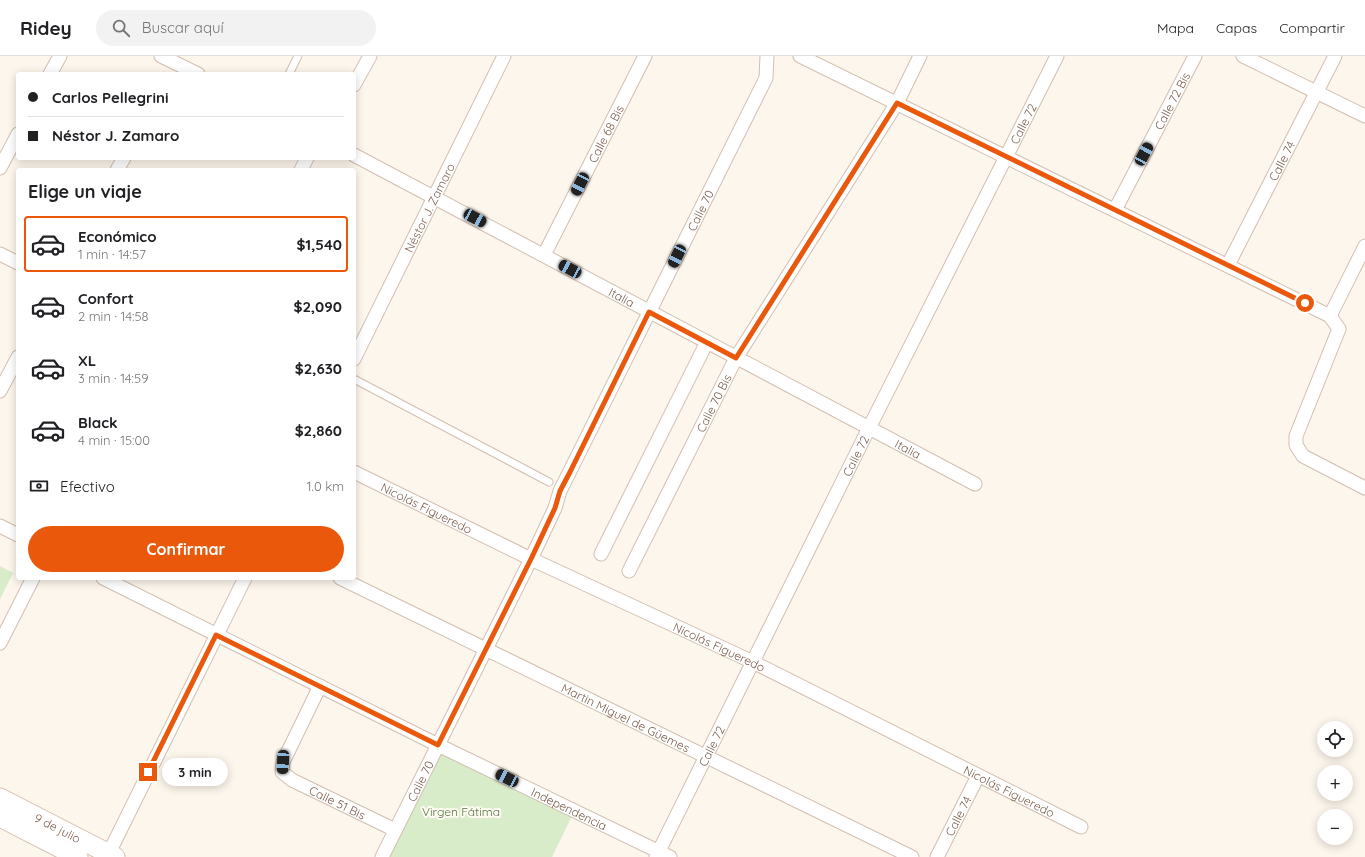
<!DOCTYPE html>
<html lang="es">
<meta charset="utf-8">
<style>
:root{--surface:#fff;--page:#f2f2f2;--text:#202124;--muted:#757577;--line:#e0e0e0;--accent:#ea580c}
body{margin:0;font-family:Quicksand,sans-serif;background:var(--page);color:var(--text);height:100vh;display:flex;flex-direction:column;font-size:15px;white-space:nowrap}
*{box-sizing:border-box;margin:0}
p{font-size:13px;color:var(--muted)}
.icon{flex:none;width:22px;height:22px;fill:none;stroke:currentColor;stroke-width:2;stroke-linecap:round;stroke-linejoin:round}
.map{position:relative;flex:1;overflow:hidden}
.details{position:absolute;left:16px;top:112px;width:340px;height:412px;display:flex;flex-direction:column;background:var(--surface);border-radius:4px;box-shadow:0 2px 10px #0003}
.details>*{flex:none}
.hud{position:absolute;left:16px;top:16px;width:340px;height:88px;border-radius:4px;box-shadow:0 2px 10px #0003;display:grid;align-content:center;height:88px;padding:0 12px;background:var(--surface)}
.controls{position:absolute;left:1317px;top:665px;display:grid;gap:8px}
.controls a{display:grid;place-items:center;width:36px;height:36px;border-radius:50%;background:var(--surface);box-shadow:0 2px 10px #0003;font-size:20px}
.end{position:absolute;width:18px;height:18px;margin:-9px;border:5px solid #ea580c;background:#fff;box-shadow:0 0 0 2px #fff}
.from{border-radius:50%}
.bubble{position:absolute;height:28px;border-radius:14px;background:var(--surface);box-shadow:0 2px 10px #0003;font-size:13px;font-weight:700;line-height:28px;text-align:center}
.car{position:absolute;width:12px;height:24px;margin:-12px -6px;border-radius:5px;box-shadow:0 0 3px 1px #0007;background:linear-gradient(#222 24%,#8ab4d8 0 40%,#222 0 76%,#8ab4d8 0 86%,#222 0)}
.hud b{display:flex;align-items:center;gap:14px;height:38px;font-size:15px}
.hud b+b{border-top:1px solid var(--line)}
.hud i{width:10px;height:10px;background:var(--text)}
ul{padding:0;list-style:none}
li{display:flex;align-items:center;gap:12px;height:56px;margin:0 8px 6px;padding:0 4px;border:2px solid transparent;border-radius:4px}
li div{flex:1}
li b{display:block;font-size:15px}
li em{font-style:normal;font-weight:700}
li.selected{border-color:var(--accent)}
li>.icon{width:36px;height:36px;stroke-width:1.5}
h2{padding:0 12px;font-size:18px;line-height:48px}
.pay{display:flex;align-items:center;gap:10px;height:44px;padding:0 12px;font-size:15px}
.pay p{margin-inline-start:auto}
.cta{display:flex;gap:8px;margin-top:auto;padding:8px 12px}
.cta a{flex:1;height:46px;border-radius:24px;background:var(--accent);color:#fff;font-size:16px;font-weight:700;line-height:46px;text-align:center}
header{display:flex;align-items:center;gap:24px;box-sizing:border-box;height:56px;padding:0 20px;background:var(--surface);border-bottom:1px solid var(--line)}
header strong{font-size:19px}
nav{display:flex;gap:22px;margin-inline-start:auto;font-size:14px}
.search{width:280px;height:36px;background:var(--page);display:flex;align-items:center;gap:10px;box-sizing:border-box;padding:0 14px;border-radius:22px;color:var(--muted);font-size:15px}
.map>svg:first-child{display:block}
.green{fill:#d8ecc9}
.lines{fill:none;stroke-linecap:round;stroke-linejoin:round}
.service-casing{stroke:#d1beb0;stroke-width:9}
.minor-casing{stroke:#d1beb0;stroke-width:15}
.secondary-casing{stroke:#d6c0b0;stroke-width:21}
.service{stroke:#fff;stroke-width:7}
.minor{stroke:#fff;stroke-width:13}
.secondary{stroke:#fff;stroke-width:19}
.route{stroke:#ea580c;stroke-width:5}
.labels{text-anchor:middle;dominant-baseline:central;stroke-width:4;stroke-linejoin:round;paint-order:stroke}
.street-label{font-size:12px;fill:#7a5c4d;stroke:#fffaf3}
.park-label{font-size:12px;fill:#537a41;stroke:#fffaf3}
</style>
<header>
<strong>Ridey</strong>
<div class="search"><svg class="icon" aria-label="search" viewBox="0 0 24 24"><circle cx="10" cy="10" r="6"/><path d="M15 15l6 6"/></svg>Buscar aquí</div>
<nav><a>Mapa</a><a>Capas</a><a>Compartir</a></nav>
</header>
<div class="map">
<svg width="1365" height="801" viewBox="0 0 1365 801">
<rect width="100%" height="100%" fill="#fdf6ec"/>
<g class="green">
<polygon points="0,510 13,517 0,543"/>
<polygon points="440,694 572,760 552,801 388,801"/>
</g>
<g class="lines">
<g class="service-casing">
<g id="service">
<polyline points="289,18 298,0"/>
<polyline points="354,323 549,426"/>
</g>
</g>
<g class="minor-casing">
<g id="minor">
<polyline points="161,0 198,18"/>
<polyline points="800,0 1330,260 1339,273 1296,380 1296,389 1303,400 1365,432"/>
<polyline points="1243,0 1365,60"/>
<polyline points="50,18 60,0"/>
<polyline points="354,29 370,0"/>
<path id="s1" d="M354 99 975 428"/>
<polyline points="0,112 18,78"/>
<polyline points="117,114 124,102"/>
<polyline points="301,114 307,102"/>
<path id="s2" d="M1115 154 1195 0"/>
<polyline points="0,198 18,207"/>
<path id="s3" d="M544 199 645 0"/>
<path id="s4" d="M1228 209 1335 0"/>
<polyline points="1330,260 1365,190"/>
<path id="s5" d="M354 303 504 0"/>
<polyline points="0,335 18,301"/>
<path id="s6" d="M354 416 531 503 753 606 1081 771"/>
<polyline points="0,470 18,479"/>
<polyline points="601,498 707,286"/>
<path id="s7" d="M629 515 736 302 897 47 920 0"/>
<path id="s8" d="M103 522 438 689 670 801"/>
<path id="s9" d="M340 522 912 801"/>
<polyline points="0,587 33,522"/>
<path id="s10" d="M320 630 283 706 282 716 292 724 395 774"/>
<polyline points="107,801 245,522"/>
<path id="s11" d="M382 801 531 503 555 452 560 435 570 415 766 22 767 0"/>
<path id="s12" d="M656 801 869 372 1057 0"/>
<path id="s13" d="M937 801 978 720"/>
</g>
</g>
<g class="secondary-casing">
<g id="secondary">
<path id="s14" d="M0 742 115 801"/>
<polyline points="0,761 78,801"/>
</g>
</g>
<use href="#service" class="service"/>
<use href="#minor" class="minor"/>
<use href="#secondary" class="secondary"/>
</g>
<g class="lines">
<polyline class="route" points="148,716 216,579 438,689 531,503 555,452 560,435 570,416 649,256 736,302 897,47 1305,247"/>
</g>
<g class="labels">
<g class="street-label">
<text stroke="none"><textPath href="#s2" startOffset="123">Calle 72 Bis</textPath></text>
<text stroke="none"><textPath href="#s12" startOffset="820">Calle 72</textPath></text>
<text stroke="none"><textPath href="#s3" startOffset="136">Calle 68 Bis</textPath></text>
<text stroke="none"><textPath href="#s4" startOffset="117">Calle 74</textPath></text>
<text stroke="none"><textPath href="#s5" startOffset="169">Néstor J. Zamaro</textPath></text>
<text stroke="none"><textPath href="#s11" startOffset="721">Calle 70</textPath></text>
<text stroke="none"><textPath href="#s1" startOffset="303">Italia</textPath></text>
<text stroke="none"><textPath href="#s7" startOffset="188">Calle 70 Bis</textPath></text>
<text stroke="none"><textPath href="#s1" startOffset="627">Italia</textPath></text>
<text stroke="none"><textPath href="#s12" startOffset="448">Calle 72</textPath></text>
<text stroke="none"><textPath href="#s6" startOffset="81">Nicolás Figueredo</textPath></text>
<text stroke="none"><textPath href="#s6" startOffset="405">Nicolás Figueredo</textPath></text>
<text stroke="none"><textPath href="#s9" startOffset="318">Martin Miguel de Güemes</textPath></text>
<text stroke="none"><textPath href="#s12" startOffset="124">Calle 72</textPath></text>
<text stroke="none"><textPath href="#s11" startOffset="85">Calle 70</textPath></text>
<text stroke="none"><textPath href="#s6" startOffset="729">Nicolás Figueredo</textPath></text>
<text stroke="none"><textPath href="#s10" startOffset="158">Calle 51 Bis</textPath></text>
<text stroke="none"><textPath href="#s8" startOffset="520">Independencia</textPath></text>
<text stroke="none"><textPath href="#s13" startOffset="46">Calle 74</textPath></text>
<text stroke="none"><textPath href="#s14" startOffset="65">9 de julio</textPath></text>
</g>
<g class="park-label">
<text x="461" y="755">Virgen Fátima</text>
</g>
</g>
</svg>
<div class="controls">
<a><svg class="icon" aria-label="locate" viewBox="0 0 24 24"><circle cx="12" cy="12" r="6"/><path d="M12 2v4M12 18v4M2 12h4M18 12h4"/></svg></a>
<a>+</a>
<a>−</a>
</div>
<i class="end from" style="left:1305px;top:247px"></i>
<i class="end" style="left:148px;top:716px"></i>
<div class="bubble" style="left:162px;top:702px;width:66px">3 min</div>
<i class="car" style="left:1144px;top:98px;rotate:28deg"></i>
<i class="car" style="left:580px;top:128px;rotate:207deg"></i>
<i class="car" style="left:475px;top:162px;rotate:118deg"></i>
<i class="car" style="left:677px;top:200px;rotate:206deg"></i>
<i class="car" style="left:570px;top:213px;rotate:298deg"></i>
<i class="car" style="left:283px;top:706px;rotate:183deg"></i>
<i class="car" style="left:507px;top:722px;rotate:296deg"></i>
<div class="hud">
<b><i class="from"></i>Carlos Pellegrini</b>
<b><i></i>Néstor J. Zamaro</b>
</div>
<section class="details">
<h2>Elige un viaje</h2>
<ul>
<li class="selected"><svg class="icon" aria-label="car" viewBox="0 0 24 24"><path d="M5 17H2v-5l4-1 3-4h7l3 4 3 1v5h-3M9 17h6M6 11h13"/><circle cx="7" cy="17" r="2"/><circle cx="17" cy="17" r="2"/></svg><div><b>Económico</b><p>1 min · 14:57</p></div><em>$1,540</em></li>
<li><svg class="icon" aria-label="car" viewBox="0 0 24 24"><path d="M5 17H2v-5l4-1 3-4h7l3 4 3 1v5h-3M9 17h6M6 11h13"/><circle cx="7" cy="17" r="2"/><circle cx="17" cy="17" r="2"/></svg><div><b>Confort</b><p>2 min · 14:58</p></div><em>$2,090</em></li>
<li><svg class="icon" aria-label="car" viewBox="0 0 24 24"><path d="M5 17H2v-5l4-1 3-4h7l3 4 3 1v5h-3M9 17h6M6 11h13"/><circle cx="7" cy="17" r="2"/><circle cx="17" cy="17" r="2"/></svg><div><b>XL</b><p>3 min · 14:59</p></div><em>$2,630</em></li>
<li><svg class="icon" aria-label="car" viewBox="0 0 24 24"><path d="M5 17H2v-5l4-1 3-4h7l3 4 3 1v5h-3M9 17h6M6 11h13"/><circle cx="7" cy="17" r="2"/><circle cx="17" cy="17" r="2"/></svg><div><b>Black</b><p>4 min · 15:00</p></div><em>$2,860</em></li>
</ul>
<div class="pay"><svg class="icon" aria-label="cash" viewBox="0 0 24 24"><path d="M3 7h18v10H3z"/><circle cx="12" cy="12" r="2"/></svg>Efectivo<p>1.0 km</p></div>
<div class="cta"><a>Confirmar</a></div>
</section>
</div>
